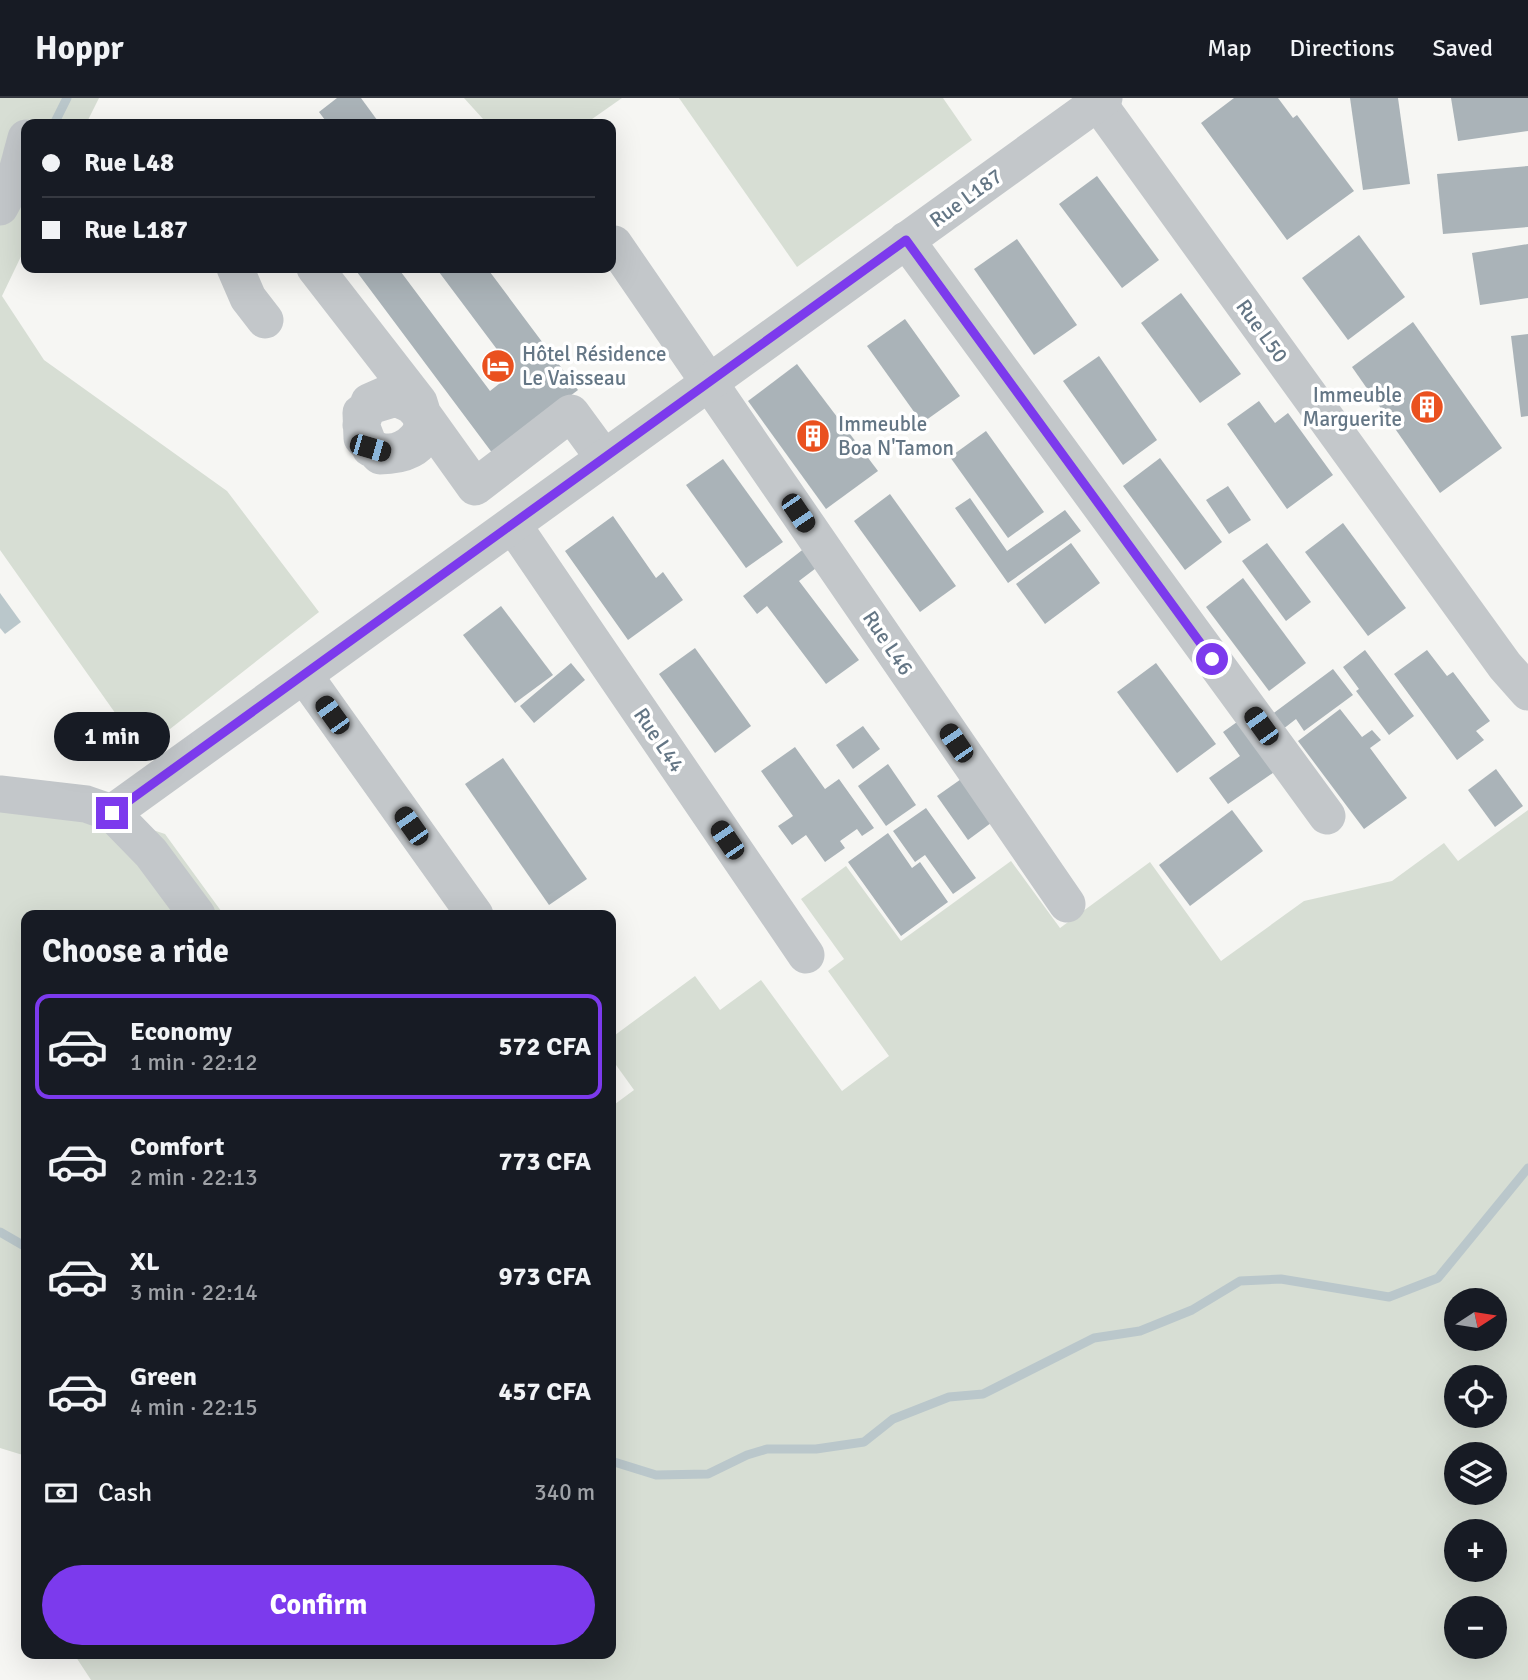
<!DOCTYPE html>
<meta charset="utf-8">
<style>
:root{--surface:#171b24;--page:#20242c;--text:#f1f3f6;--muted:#9ea1a6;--line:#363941;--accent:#7c3aed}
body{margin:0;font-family:Signika,sans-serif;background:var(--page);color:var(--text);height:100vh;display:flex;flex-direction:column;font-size:26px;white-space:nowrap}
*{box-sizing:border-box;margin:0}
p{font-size:23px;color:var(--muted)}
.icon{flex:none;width:38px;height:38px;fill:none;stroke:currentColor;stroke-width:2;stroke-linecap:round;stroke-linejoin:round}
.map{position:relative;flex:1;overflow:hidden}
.panel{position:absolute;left:21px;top:812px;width:595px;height:749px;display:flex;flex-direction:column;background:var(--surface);border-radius:14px;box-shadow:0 7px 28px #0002}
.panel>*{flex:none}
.banner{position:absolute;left:21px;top:21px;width:595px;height:154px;border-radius:14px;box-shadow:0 7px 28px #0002;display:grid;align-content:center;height:154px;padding:0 21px;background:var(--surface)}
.needle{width:46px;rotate:78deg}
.buttons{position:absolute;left:1444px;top:1190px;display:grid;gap:14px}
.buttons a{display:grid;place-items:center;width:63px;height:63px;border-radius:50%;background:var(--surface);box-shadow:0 7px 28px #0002;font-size:35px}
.end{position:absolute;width:32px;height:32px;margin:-16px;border:9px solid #7c3aed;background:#fff;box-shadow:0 0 0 4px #fff}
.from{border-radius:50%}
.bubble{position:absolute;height:49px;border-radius:24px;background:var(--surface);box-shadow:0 7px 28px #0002;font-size:23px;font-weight:800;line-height:49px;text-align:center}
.car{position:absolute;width:21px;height:42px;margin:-21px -10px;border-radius:9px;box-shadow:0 0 5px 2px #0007;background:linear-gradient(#222 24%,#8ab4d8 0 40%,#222 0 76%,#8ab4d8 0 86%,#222 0)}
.banner b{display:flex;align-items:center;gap:24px;height:66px;font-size:26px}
.banner b+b{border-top:2px solid var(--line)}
.banner i{width:18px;height:18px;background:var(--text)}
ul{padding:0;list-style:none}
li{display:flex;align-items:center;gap:21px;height:105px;margin:0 14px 10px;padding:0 7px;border:4px solid transparent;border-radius:14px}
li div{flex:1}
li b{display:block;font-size:26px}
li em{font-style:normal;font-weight:800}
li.current{border-color:var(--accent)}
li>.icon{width:63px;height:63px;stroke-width:1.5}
h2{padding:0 21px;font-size:32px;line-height:84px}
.pay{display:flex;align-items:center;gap:18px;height:77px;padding:0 21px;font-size:26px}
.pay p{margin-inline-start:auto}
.action{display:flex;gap:14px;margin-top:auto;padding:14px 21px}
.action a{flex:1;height:80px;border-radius:42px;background:var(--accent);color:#fff;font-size:28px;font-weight:800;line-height:80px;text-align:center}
header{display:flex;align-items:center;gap:42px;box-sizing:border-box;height:98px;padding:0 35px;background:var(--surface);border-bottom:2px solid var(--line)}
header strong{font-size:33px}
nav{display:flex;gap:38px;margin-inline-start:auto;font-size:24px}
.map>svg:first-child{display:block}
.green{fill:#d7ded4;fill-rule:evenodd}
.water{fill:#bac7cb}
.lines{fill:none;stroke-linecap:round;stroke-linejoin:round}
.stream{stroke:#bac7cb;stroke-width:9}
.building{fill:#aab3b8}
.minor{stroke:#c3c7ca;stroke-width:37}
.route{stroke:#7c3aed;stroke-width:9}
.labels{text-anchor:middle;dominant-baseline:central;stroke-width:7;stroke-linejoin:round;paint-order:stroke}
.street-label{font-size:21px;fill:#647685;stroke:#fff}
.poi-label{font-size:21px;fill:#647685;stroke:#fff;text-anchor:start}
</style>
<header>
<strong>Hoppr</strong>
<nav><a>Map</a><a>Directions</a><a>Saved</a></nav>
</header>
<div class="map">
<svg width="1528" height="1582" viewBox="0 0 1528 1582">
<rect width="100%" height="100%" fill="#f6f6f3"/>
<g class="green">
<polygon points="0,0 99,0 86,26 26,26 26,148 2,198 44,262 227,393 319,514 142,653 0,452"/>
<polygon points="464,0 622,0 585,26 510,26 483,21"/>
<polygon points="679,0 943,0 972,42 797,169"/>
<polygon points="0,695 78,707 165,736 224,817 26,817 26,1358 0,1350"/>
<path d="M1528 712V1582H91L74 1556H611V1009L634 992 611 960V940L695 878 720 912 761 882 842 993 889 958 828 873 844 861 801 801 846 768 901 843 1011 763 1060 830 1150 764 1221 863 1304 803 1392 783 1444 745 1458 763ZM1456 1202H1494V1241H1456ZM1456 1279H1494V1318H1456ZM1456 1356H1494V1395H1456ZM1456 1433H1494V1472H1456ZM1456 1510H1494V1549H1456Z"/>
</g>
<polygon class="water" points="0,495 21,524 5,536 0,530"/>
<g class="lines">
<g class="stream">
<polyline points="54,26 67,0"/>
<polyline points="0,1134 26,1149"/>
<polyline points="611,1363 656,1377 708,1376 747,1357 767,1351 816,1351 864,1344 893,1321 949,1299 983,1296 1094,1240 1140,1233 1192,1212 1240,1183 1281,1181 1389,1199 1438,1180 1528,1070"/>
</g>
</g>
<g class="building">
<polygon points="337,0 361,0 380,26 328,26 319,14"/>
<polygon points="1234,0 1278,0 1293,20 1297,17 1354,93 1287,142 1201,25"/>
<polygon points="1350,0 1398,0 1410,86 1363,92"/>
<polygon points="1451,0 1528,0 1528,33 1458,43"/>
<polygon points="1528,68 1528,129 1443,136 1437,76"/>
<polygon points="1097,78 1159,162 1122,190 1059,106"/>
<polygon points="1359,137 1405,199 1348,242 1302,180"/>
<polygon points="1017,141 1077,227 1034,257 974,171"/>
<polygon points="1528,146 1528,200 1480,207 1472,155"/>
<polygon points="354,170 398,170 490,293 514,274 436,170 487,170 578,292 493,356"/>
<polygon points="1181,195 1241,276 1200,305 1141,225"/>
<polygon points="905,221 960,298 922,325 867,248"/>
<polygon points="1413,224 1502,350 1440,395 1352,269"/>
<polygon points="1528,236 1528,318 1521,319 1511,238"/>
<polygon points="1099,258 1157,342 1123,367 1063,283"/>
<polygon points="797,266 878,373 826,411 748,303"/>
<polygon points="1259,303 1275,325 1288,315 1333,377 1287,411 1227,326"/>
<polygon points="986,333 1044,414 1008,440 950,359"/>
<polygon points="1160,360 1222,444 1185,472 1123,388"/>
<polygon points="723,361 783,444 746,470 686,387"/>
<polygon points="1228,388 1251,422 1229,436 1206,402"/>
<polygon points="890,396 956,488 920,514 854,423"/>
<polygon points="970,400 1007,453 1065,412 1081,433 1008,485 955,410"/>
<polygon points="613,418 656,480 663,474 683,502 628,542 565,453"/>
<polygon points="1343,425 1406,510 1368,538 1305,454"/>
<polygon points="1071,445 1100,485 1045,526 1016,486"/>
<polygon points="1267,445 1311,504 1286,523 1242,463"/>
<polygon points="810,446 824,464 799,483 859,562 826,586 767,508 757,516 743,498"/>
<polygon points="1243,480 1306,565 1269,593 1206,509"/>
<polygon points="501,508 553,577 515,605 463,537"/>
<polygon points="695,550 751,628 715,655 659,576"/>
<polygon points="1365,552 1414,618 1389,637 1356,593 1359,591 1343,569"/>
<polygon points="1427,552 1447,578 1453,574 1490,623 1476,633 1484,642 1457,662 1394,576"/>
<polygon points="571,565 585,582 534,625 520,608"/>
<polygon points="1156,565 1216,646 1177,675 1117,594"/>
<polygon points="1333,571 1353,597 1304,633 1296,621 1278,635 1267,620"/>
<polygon points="1340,611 1362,639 1372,632 1381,642 1370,650 1407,700 1364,731 1298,643"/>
<polygon points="1244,619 1280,670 1228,706 1209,680 1240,658 1223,634"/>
<polygon points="863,628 880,651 853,671 836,647"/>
<polygon points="795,649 825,691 839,681 874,730 862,738 857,731 840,743 845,750 825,764 806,737 792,747 778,728 793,718 761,673"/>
<polygon points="503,660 587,781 549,807 465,686"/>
<polygon points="888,666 916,707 886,728 858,688"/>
<polygon points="1496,671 1523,708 1495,729 1468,692"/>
<polygon points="964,679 995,722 968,742 937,698"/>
<polygon points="926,710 976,780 953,796 925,757 915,764 893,733"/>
<polygon points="1232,712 1263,753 1190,808 1159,767"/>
<polygon points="888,735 912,770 920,764 948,804 901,838 848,764"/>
</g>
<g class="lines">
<g class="minor">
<polyline points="1098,5 1505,568 1528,594"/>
<polyline points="0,109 15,81 26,40"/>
<polyline points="906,142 1327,718"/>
<polyline points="614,146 1067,806"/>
<polyline points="235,170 248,200 265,222"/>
<path d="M315 170 419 304C421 311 424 319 425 326 427 352 400 358 380 358L362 340 361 315 373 307 396 300C402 303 411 306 415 311 435 331 407 356 386 354 381 354 375 351 370 350L361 327 369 304 394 293 412 301 475 389 571 315 604 360"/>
<polyline points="513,427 806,857"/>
<polyline points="304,577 475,817"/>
<polyline points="0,696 86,706 112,715 151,755 197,817"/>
<polyline points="112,715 1104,0"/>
</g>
</g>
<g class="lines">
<polyline class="route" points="112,715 906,142 1212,561"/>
</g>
<defs>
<g id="hotel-disc" transform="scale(1.75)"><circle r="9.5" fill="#ea511f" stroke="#fff"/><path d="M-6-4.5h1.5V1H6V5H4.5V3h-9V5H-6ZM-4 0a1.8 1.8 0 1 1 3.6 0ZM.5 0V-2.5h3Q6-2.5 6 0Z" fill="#fff"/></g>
<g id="building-disc" transform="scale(1.75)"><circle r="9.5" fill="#ea511f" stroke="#fff"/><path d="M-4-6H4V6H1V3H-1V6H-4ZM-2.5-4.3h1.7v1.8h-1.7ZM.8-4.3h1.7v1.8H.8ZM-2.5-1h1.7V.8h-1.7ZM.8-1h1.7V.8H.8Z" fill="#fff"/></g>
</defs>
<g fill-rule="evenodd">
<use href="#hotel-disc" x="498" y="268"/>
<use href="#building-disc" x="1427" y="309"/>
<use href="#building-disc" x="813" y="338"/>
</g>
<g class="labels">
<g class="street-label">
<text transform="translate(966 100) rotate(-36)">Rue L187</text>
<text transform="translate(1262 233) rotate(54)">Rue L50</text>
<text transform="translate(888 545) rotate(56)">Rue L46</text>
<text transform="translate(659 642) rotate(56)">Rue L44</text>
</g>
<g class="poi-label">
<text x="522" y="256">Hôtel Résidence<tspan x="522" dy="24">Le Vaisseau</tspan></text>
<text x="1402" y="297" text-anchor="end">Immeuble<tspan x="1402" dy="24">Marguerite</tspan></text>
<text x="838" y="326">Immeuble<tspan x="838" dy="24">Boa N'Tamon</tspan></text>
</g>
</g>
</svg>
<div class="buttons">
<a><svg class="needle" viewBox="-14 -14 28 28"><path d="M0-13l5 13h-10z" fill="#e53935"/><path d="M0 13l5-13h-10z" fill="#9ea1a6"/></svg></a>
<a><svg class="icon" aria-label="locate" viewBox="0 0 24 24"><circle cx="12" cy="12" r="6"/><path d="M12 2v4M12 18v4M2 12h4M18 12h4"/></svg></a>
<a><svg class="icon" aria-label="layers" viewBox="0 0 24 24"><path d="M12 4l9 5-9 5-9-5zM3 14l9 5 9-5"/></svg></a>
<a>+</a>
<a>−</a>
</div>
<i class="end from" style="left:1212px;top:561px"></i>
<i class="end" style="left:112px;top:715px"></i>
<div class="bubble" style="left:54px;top:614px;width:116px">1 min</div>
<i class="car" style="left:370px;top:350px;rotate:106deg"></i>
<i class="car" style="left:798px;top:415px;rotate:146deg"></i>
<i class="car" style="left:332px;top:617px;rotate:324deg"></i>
<i class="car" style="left:1261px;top:628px;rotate:324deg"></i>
<i class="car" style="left:956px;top:645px;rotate:326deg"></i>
<i class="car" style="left:411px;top:728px;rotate:325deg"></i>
<i class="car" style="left:727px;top:742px;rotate:326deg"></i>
<div class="banner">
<b><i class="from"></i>Rue L48</b>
<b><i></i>Rue L187</b>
</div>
<section class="panel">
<h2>Choose a ride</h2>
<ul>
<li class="current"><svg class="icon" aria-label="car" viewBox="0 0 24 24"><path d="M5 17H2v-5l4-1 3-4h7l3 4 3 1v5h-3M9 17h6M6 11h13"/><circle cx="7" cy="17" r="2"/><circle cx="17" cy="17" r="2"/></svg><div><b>Economy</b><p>1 min · 22:12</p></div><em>572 CFA</em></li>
<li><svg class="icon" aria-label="car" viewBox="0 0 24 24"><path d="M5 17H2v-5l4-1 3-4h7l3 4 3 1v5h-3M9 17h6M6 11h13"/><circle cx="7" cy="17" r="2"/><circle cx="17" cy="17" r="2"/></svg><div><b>Comfort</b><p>2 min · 22:13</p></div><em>773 CFA</em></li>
<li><svg class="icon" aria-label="car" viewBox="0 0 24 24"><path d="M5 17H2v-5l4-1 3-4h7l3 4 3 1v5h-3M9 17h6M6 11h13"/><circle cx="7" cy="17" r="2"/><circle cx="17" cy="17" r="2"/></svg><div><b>XL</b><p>3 min · 22:14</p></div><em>973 CFA</em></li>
<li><svg class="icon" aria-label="car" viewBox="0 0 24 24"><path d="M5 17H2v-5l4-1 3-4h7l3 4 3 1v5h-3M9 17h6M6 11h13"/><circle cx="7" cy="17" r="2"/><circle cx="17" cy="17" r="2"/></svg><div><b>Green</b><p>4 min · 22:15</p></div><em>457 CFA</em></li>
</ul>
<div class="pay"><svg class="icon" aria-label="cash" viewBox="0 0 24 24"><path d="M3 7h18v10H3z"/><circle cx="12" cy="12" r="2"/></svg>Cash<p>340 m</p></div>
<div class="action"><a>Confirm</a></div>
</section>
</div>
